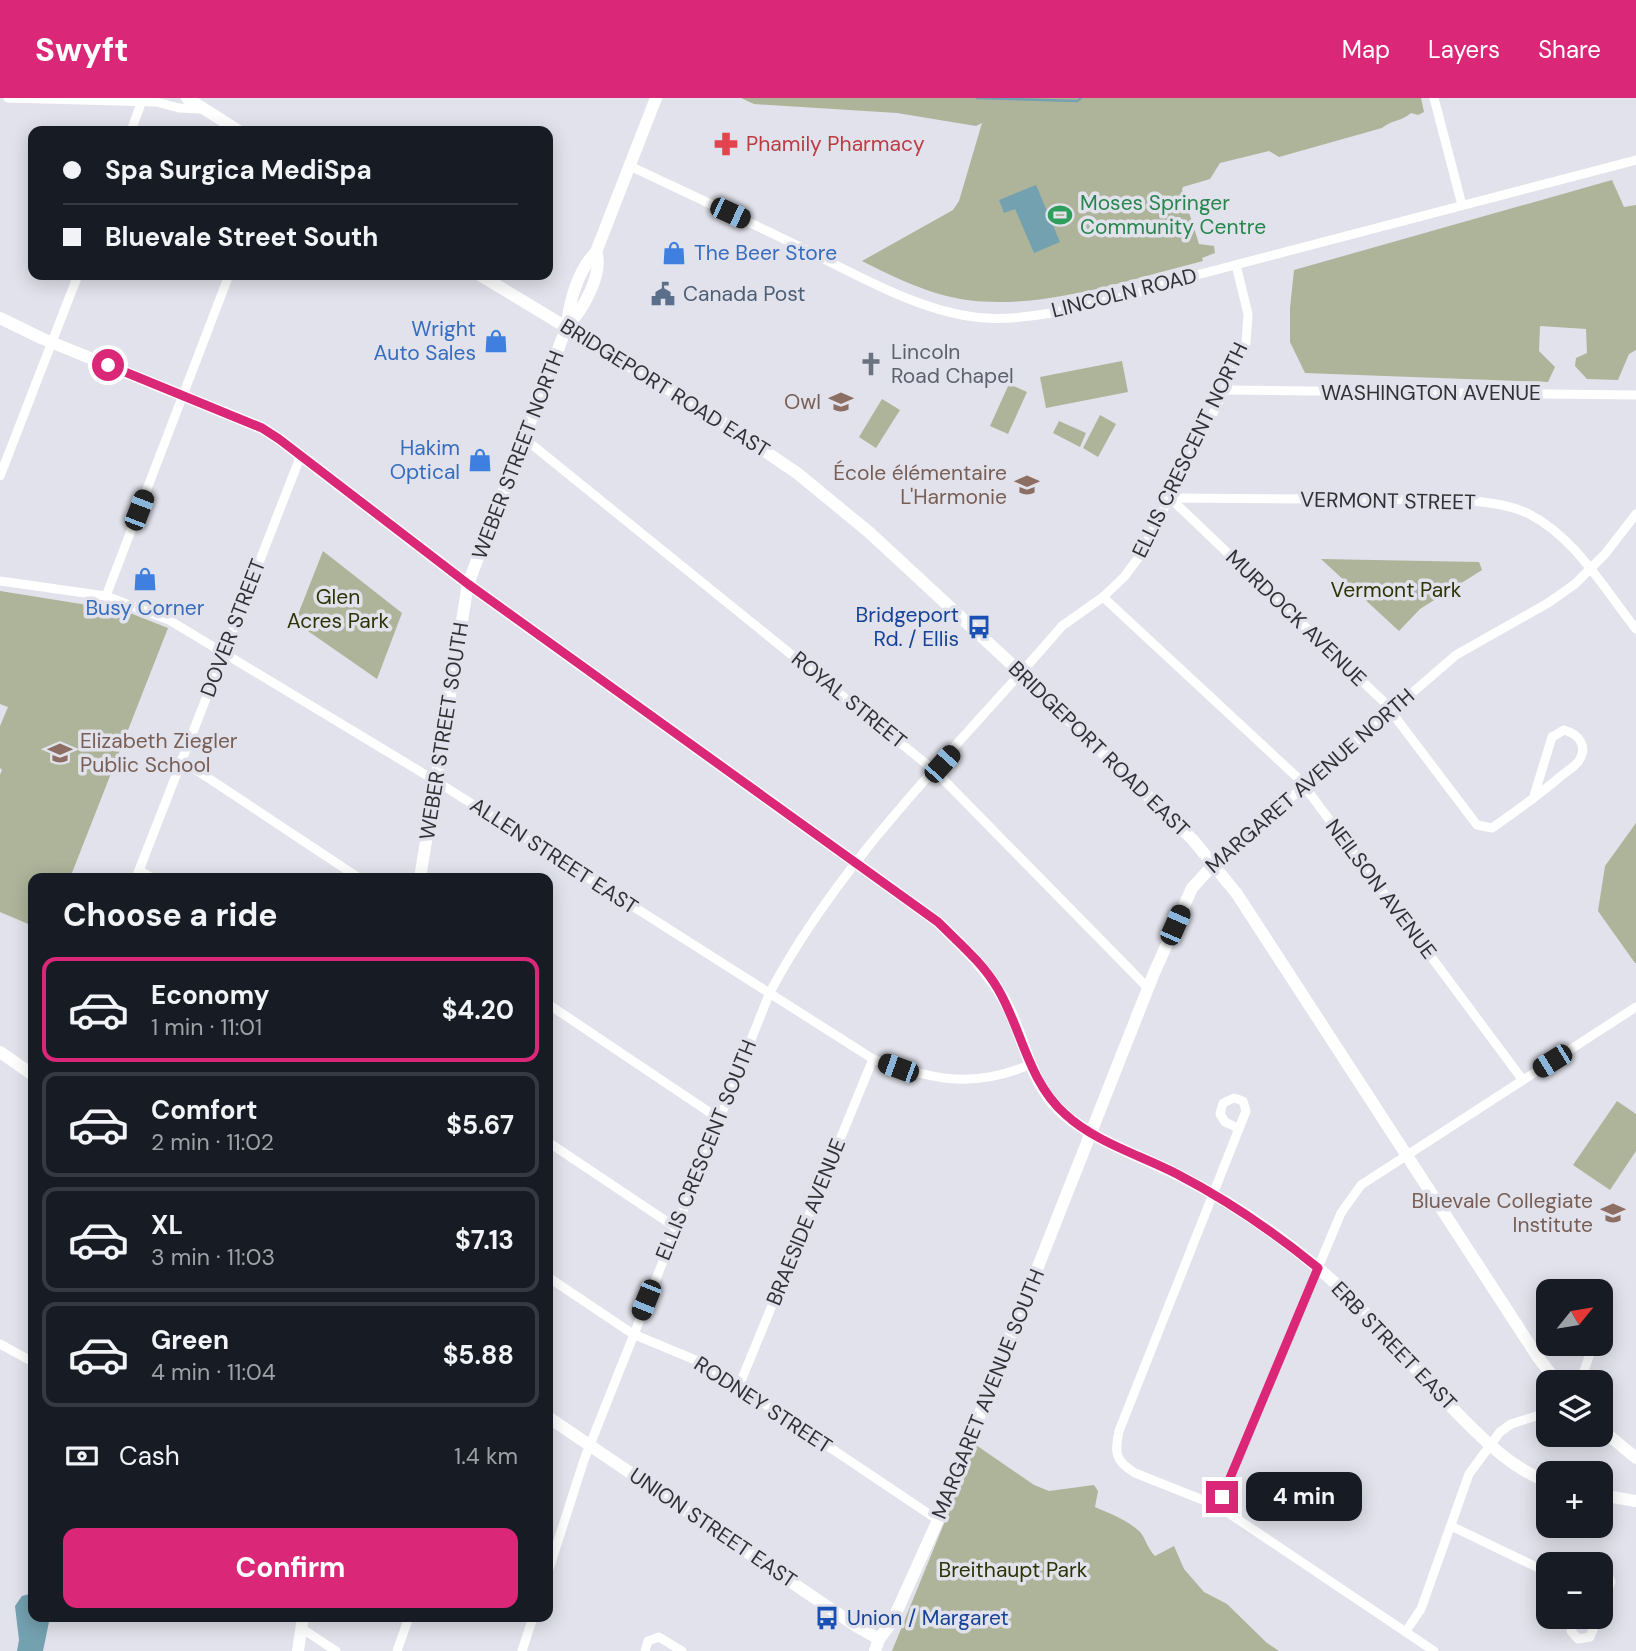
<!DOCTYPE html>
<meta charset="utf-8">
<style>
:root{--surface:#171b24;--page:#242831;--text:#f1f3f6;--muted:#9ea1a6;--line:#363941;--accent:#db2777}
body{margin:0;font-family:"DM Sans",sans-serif;background:var(--page);color:var(--text);height:100vh;display:flex;flex-direction:column;font-size:26px;white-space:nowrap}
*{box-sizing:border-box;margin:0}
p{font-size:23px;color:var(--muted)}
.icon{flex:none;width:38px;height:38px;fill:none;stroke:currentColor;stroke-width:2;stroke-linecap:round;stroke-linejoin:round}
.map{position:relative;flex:1;overflow:hidden}
.panel{position:absolute;left:28px;top:775px;width:525px;height:749px;display:flex;flex-direction:column;background:var(--surface);border-radius:14px;box-shadow:0 4px 18px #0003}
.panel>*{flex:none}
.top-card{position:absolute;left:28px;top:28px;width:525px;height:154px;border-radius:14px;box-shadow:0 4px 18px #0003;display:grid;align-content:center;height:154px;padding:0 35px;background:var(--surface)}
.needle{width:46px;rotate:60deg}
.buttons{position:absolute;left:1536px;top:1181px;display:grid;gap:14px}
.buttons a{display:grid;place-items:center;width:77px;height:77px;border-radius:14px;background:var(--surface);box-shadow:0 4px 18px #0003;font-size:35px}
.end{position:absolute;width:32px;height:32px;margin:-16px;border:9px solid #db2777;background:#fff;box-shadow:0 0 0 4px #fff}
.from{border-radius:50%}
.bubble{position:absolute;height:49px;border-radius:14px;background:var(--surface);box-shadow:0 4px 18px #0003;font-size:23px;font-weight:700;line-height:49px;text-align:center}
.car{position:absolute;width:21px;height:42px;margin:-21px -10px;border-radius:9px;box-shadow:0 0 5px 2px #0007;background:linear-gradient(#222 24%,#8ab4d8 0 40%,#222 0 76%,#8ab4d8 0 86%,#222 0)}
.top-card b{display:flex;align-items:center;gap:24px;height:66px;font-size:26px}
.top-card b+b{border-top:2px solid var(--line)}
.top-card i{width:18px;height:18px;background:var(--text)}
ul{padding:0;list-style:none}
li{display:flex;align-items:center;gap:21px;height:105px;margin:0 14px 10px;padding:0 21px;border:4px solid var(--line);border-radius:14px}
li div{flex:1}
li b{display:block;font-size:26px}
li em{font-style:normal;font-weight:700}
li.active{border-color:var(--accent)}
li>.icon{width:63px;height:63px;stroke-width:1.5}
h2{padding:0 35px;font-size:32px;line-height:84px}
.pay{display:flex;align-items:center;gap:18px;height:77px;padding:0 35px;font-size:26px}
.pay p{margin-inline-start:auto}
.action{display:flex;gap:14px;margin-top:auto;padding:14px 35px}
.action a{flex:1;height:80px;border-radius:14px;background:var(--accent);color:#fff;font-size:28px;font-weight:700;line-height:80px;text-align:center}
header{display:flex;align-items:center;gap:42px;box-sizing:border-box;height:98px;padding:0 35px;background:var(--accent);color:#fff}
header strong{font-size:33px}
nav{display:flex;gap:38px;margin-inline-start:auto;font-size:24px}
.map>svg:first-child{display:block}
.green{fill:#aeb49a}
.water{fill:#74a1b0}
.lines{fill:none;stroke-linecap:round;stroke-linejoin:round}
.stream{stroke:#74a1b0;stroke-width:2.5}
.street{stroke:#fff;stroke-width:9}
.secondary{stroke:#fff;stroke-width:12}
.route{stroke:#db2777;stroke-width:9}
.labels{text-anchor:middle;dominant-baseline:central;stroke-width:7;stroke-linejoin:round;paint-order:stroke}
.health-label{font-size:21px;fill:#be3a42;stroke:#e1e2eb;text-anchor:start}
.leisure-label{font-size:21px;fill:#27864d;stroke:#e1e2eb;text-anchor:start}
.shop-label{font-size:21px;fill:#366cbe;stroke:#e1e2eb;text-anchor:end}
.street-label{font-size:21px;fill:#313135;stroke:#e1e2eb}
.service-label{font-size:21px;fill:#4e5e75;stroke:#e1e2eb;text-anchor:start}
.worship-label{font-size:21px;fill:#5b616d;stroke:#e1e2eb;text-anchor:start}
.education-label{font-size:21px;fill:#785e54;stroke:#e1e2eb;text-anchor:end}
.park-label{font-size:21px;fill:#2d3304;stroke:#e1e2eb}
.transit-label{font-size:21px;fill:#164399;stroke:#e1e2eb;text-anchor:end}
</style>
<header>
<strong>Swyft</strong>
<nav><a>Map</a><a>Layers</a><a>Share</a></nav>
</header>
<div class="map">
<svg width="1636" height="1553" viewBox="0 0 1636 1553">
<rect width="100%" height="100%" fill="#e1e2eb"/>
<g class="green">
<path d="M741 0H1421L1424 14 1418 17 1411 15C1403 23 1391 22 1382 30L1279 59 1269 53 1220 65 1210 81 1183 89 1182 92 1199 146 1214 148 1215 155 1202 160 1203 163C1127 182 1045 212 967 202 931 197 895 180 862 163L953 112 959 103 982 25 976 28 897 15 754 6Z"/>
<polygon points="1612,82 1624,109 1636,107 1636,252 1629,256 1618,282 1587,281 1575,268 1576,260 1587,255 1586,231 1540,228 1539,253 1555,269 1548,284 1305,275 1290,244 1290,210 1294,172"/>
<polygon points="1122,263 1128,294 1046,310 1040,279"/>
<polygon points="1009,286 1027,294 1008,336 990,328"/>
<polygon points="882,301 900,312 876,350 859,339"/>
<polygon points="1100,317 1116,326 1098,359 1083,350"/>
<polygon points="1059,323 1086,335 1080,349 1053,335"/>
<polygon points="323,453 402,515 377,581 295,524"/>
<polygon points="1321,461 1479,464 1482,472 1420,511 1399,533"/>
<polygon points="0,493 125,513 168,530 70,780 33,780 33,828 0,814 0,677 2,672 0,670 0,628 8,609 0,606"/>
<polygon points="1636,725 1636,865 1635,865 1598,813 1605,768"/>
<polygon points="1617,1003 1636,1016 1636,1053 1610,1092 1573,1067"/>
<path d="M976 1347 1034 1387 1049 1393 1094 1387 1098 1393 1095 1409C1109 1415 1129 1423 1140 1434 1146 1441 1147 1450 1155 1458L1174 1448 1184 1471 1204 1494 1227 1506 1267 1545 1279 1553H892Z"/>
</g>
<g class="water">
<polygon points="1036,87 1060,144 1034,155 1015,111 1004,115 999,102"/>
<polygon points="33,1495 33,1519 50,1519 43,1553 17,1553 19,1542 15,1508 22,1498"/>
</g>
<g class="lines">
<polyline class="stream" points="977,0 1077,3 1081,0"/>
<g class="street">
<polyline points="8,0 156,4 179,10 201,11"/>
<polyline points="1434,0 1462,107"/>
<polyline points="131,33 143,0"/>
<path d="M630 68C687 95 745 122 802 150 858 177 923 216 985 220 1043 224 1136 196 1193 178L1636 62"/>
<polyline points="1225,292 1636,297"/>
<polyline points="525,341 935,673 1148,890"/>
<polyline points="0,378 78,177"/>
<path d="M1170 400 1383 603 1477 727 1492 730C1515 714 1539 697 1561 678 1566 674 1574 669 1578 664 1589 649 1579 636 1564 632L1552 639 1533 701"/>
<path d="M1170 400 1466 402C1487 405 1509 406 1529 416 1575 439 1605 492 1636 531"/>
<path d="M0 483 106 498 169 522 436 683 873 961C930 981 973 992 1031 966"/>
<polyline points="106,498 229,177"/>
<polyline points="1103,499 1299,681 1522,981"/>
<polyline points="181,662 359,780"/>
<polyline points="1214,766 1456,557 1548,505 1575,486 1605,456 1636,416"/>
<polyline points="139,772 152,780"/>
<polyline points="136,780 301,357"/>
<polyline points="548,906 718,1020"/>
<path d="M1238 1030 1225 1024 1220 1016 1223 1005 1234 1000 1243 1003 1246 1013 1119 1333C1115 1355 1114 1362 1135 1375L1218 1408 1434 1553"/>
<polyline points="548,1044 675,1129"/>
<polyline points="548,1179 633,1236 705,1266 938,1422"/>
<polyline points="0,1246 33,1264"/>
<polyline points="1580,1284 1593,1247"/>
<polyline points="739,1288 873,961"/>
<polyline points="1218,1408 1341,1115 1361,1087 1636,909"/>
<polyline points="1451,1428 1549,1475"/>
<path d="M548 1474 584 1362 770 894C844 756 961 646 1062 528L1103 499 1124 479 1139 459 1225 292 1246 245 1248 216 1236 167"/>
<polyline points="1601,1474 1607,1474 1611,1484 1601,1510"/>
<polyline points="1575,1519 1571,1533 1578,1541 1590,1539 1598,1519"/>
<polyline points="301,1530 336,1553"/>
<polyline points="1406,1533 1421,1511 1469,1376 1500,1334 1511,1326 1549,1314"/>
<polyline points="397,1553 409,1519"/>
<polyline points="522,1553 533,1519"/>
<polyline points="645,1553 648,1543 659,1539 682,1553"/>
</g>
<g class="secondary">
<polyline points="187,0 239,33"/>
<polyline points="480,177 713,318 797,375 870,435 1022,576 1193,742 1237,796 1537,1258 1557,1284"/>
<path d="M0 220 41 240 262 330 279 341 468 486 938 824C965 850 991 875 1008 909 1023 940 1030 978 1053 1005 1084 1040 1135 1055 1176 1076 1226 1101 1274 1133 1317 1169 1370 1214 1414 1273 1464 1322 1488 1346 1516 1373 1549 1384"/>
<path d="M567 228C582 214 604 175 596 154"/>
<path d="M420 780 468 486 567 228C569 204 578 172 596 154L656 0"/>
<polyline points="0,954 33,977"/>
<polyline points="548,1319 856,1528 879,1541"/>
<polyline points="1601,1331 1636,1360"/>
<polyline points="1601,1397 1636,1403"/>
<polyline points="298,1553 303,1519"/>
<polyline points="875,1553 879,1541 892,1524 938,1422 1154,875 1192,790 1214,766"/>
</g>
</g>
<g class="lines">
<path class="route" d="M108 267 262 330 279 341 468 486 938 824C959 845 983 865 998 891 1022 932 1028 983 1065 1016 1095 1044 1140 1057 1177 1076 1227 1102 1274 1134 1318 1170L1222 1399"/>
</g>
<defs>
<g id="pharmacy-bare" transform="scale(1.89)"><path d="M-2-6h4v4h4v4h-4v4h-4v-4h-4v-4h4Z" fill="#e0444e" stroke="#e1e2eb" stroke-width="2.5" paint-order="stroke"/></g>
<g id="stadium-bare" transform="scale(1.89)"><path d="M0-5a6.5 5 0 1 0 0 10a6.5 5 0 1 0 0-10ZM-3.5-1.8h7v3.6h-7Z" fill="#2e9e5b" stroke="#e1e2eb" stroke-width="2.5" paint-order="stroke"/></g>
<g id="shop-bare" transform="scale(1.89)"><path d="M-5-2.5h2.3a2.7 3.5 0 0 1 5.4 0H5L5.5 6h-11ZM-1.5-2.5h3a1.5 2.3 0 0 0-3 0Z" fill="#3f7fe0" stroke="#e1e2eb" stroke-width="2.5" paint-order="stroke"/></g>
<g id="civic-bare" transform="scale(1.89)"><path d="M-.6-6.5H3V-4.5H.6V-3L4-1V1h2V6H-6V1h2V-1L-.6-3ZM-1.2 2.5V6h2.4V2.5Z" fill="#5c6f8a" stroke="#e1e2eb" stroke-width="2.5" paint-order="stroke"/></g>
<g id="church-bare" transform="scale(1.89)"><path d="M-1.2-6h2.4v3.5h3.3v2.4h-3.3V6h-2.4V-.1h-3.3v-2.4h3.3Z" fill="#6b7280" stroke="#e1e2eb" stroke-width="2.5" paint-order="stroke"/></g>
<g id="school-bare" transform="scale(1.89)"><path d="M0-5L7-2L0 1L-7-2ZM-4 1L0 2.5L4 1V4Q0 6-4 4Z" fill="#8d6e63" stroke="#e1e2eb" stroke-width="2.5" paint-order="stroke"/></g>
<g id="bus-bare" transform="scale(1.89)"><path d="M-5-6H5V4H4V6H2V4H-2V6H-4V4H-5ZM-3.5-4V0h7V-4ZM-3.5 1.2v1.5H-2V1.2ZM2 1.2v1.5H3.5V1.2Z" fill="#1a4fb4" stroke="#e1e2eb" stroke-width="2.5" paint-order="stroke"/></g>
</defs>
<g fill-rule="evenodd">
<use href="#pharmacy-bare" x="726" y="46"/>
<use href="#stadium-bare" x="1060" y="117"/>
<use href="#shop-bare" x="674" y="155"/>
<use href="#civic-bare" x="663" y="196"/>
<use href="#shop-bare" x="496" y="243"/>
<use href="#church-bare" x="871" y="266"/>
<use href="#school-bare" x="841" y="304"/>
<use href="#shop-bare" x="480" y="362"/>
<use href="#school-bare" x="1027" y="387"/>
<use href="#shop-bare" x="145" y="481"/>
<use href="#bus-bare" x="979" y="529"/>
<use href="#school-bare" x="60" y="655"/>
<use href="#school-bare" x="1613" y="1115"/>
<use href="#bus-bare" x="827" y="1520"/>
</g>
<g class="labels">
<g class="health-label">
<text x="746" y="46">Phamily Pharmacy</text>
</g>
<g class="leisure-label">
<text x="1080" y="105">Moses Springer<tspan x="1080" dy="24">Community Centre</tspan></text>
</g>
<g class="shop-label">
<text x="694" y="155" text-anchor="start">The Beer Store</text>
<text x="476" y="231">Wright<tspan x="476" dy="24">Auto Sales</tspan></text>
<text x="460" y="350">Hakim<tspan x="460" dy="24">Optical</tspan></text>
<text x="145" y="510" text-anchor="middle">Busy Corner</text>
</g>
<g class="street-label">
<text transform="translate(1124 195) rotate(-14)">LINCOLN ROAD</text>
<text transform="translate(665 290) rotate(32)">BRIDGEPORT ROAD EAST</text>
<text x="1431" y="295">WASHINGTON AVENUE</text>
<text transform="translate(1190 352) rotate(-64)">ELLIS CRESCENT NORTH</text>
<text transform="translate(518 357) rotate(-69)">WEBER STREET NORTH</text>
<text transform="translate(1388 403) rotate(1)">VERMONT STREET</text>
<text transform="translate(1296 520) rotate(44)">MURDOCK AVENUE</text>
<text transform="translate(233 530) rotate(-69)">DOVER STREET</text>
<text transform="translate(849 602) rotate(39)">ROYAL STREET</text>
<text transform="translate(444 633) rotate(-81)">WEBER STREET SOUTH</text>
<text transform="translate(1099 651) rotate(44)">BRIDGEPORT ROAD EAST</text>
<text transform="translate(1310 683) rotate(-41)">MARGARET AVENUE NORTH</text>
<text transform="translate(554 758) rotate(33)">ALLEN STREET EAST</text>
<text transform="translate(1381 791) rotate(53)">NEILSON AVENUE</text>
<text transform="translate(706 1052) rotate(-68)">ELLIS CRESCENT SOUTH</text>
<text transform="translate(806 1124) rotate(-68)">BRAESIDE AVENUE</text>
<text transform="translate(1394 1248) rotate(46)">ERB STREET EAST</text>
<text transform="translate(988 1296) rotate(-68)">MARGARET AVENUE SOUTH</text>
<text transform="translate(763 1307) rotate(33)">RODNEY STREET</text>
<text transform="translate(713 1430) rotate(34)">UNION STREET EAST</text>
</g>
<g class="service-label">
<text x="683" y="196">Canada Post</text>
</g>
<g class="worship-label">
<text x="891" y="254">Lincoln<tspan x="891" dy="24">Road Chapel</tspan></text>
</g>
<g class="education-label">
<text x="821" y="304">Owl</text>
<text x="1007" y="375">École élémentaire<tspan x="1007" dy="24">L'Harmonie</tspan></text>
<text x="80" y="643" text-anchor="start">Elizabeth Ziegler<tspan x="80" dy="24">Public School</tspan></text>
<text x="1593" y="1103">Bluevale Collegiate<tspan x="1593" dy="24">Institute</tspan></text>
</g>
<g class="park-label">
<text x="1396" y="492">Vermont Park</text>
<text x="338" y="499">Glen<tspan x="338" dy="24">Acres Park</tspan></text>
<text x="1013" y="1472">Breithaupt Park</text>
</g>
<g class="transit-label">
<text x="959" y="517">Bridgeport<tspan x="959" dy="24">Rd. / Ellis</tspan></text>
<text x="847" y="1520" text-anchor="start">Union / Margaret</text>
</g>
</g>
</svg>
<div class="buttons">
<a><svg class="needle" viewBox="-14 -14 28 28"><path d="M0-13l5 13h-10z" fill="#e53935"/><path d="M0 13l5-13h-10z" fill="#9ea1a6"/></svg></a>
<a><svg class="icon" aria-label="layers" viewBox="0 0 24 24"><path d="M12 4l9 5-9 5-9-5zM3 14l9 5 9-5"/></svg></a>
<a>+</a>
<a>−</a>
</div>
<i class="end from" style="left:108px;top:267px"></i>
<i class="end" style="left:1222px;top:1399px"></i>
<div class="bubble" style="left:1246px;top:1374px;width:116px">4 min</div>
<i class="car" style="left:730px;top:115px;rotate:115deg"></i>
<i class="car" style="left:139px;top:412px;rotate:21deg"></i>
<i class="car" style="left:942px;top:666px;rotate:42deg"></i>
<i class="car" style="left:1175px;top:827px;rotate:24deg"></i>
<i class="car" style="left:1552px;top:963px;rotate:238deg"></i>
<i class="car" style="left:898px;top:970px;rotate:290deg"></i>
<i class="car" style="left:646px;top:1202px;rotate:202deg"></i>
<div class="top-card">
<b><i class="from"></i>Spa Surgica MediSpa</b>
<b><i></i>Bluevale Street South</b>
</div>
<section class="panel">
<h2>Choose a ride</h2>
<ul>
<li class="active"><svg class="icon" aria-label="car" viewBox="0 0 24 24"><path d="M5 17H2v-5l4-1 3-4h7l3 4 3 1v5h-3M9 17h6M6 11h13"/><circle cx="7" cy="17" r="2"/><circle cx="17" cy="17" r="2"/></svg><div><b>Economy</b><p>1 min · 11:01</p></div><em>$4.20</em></li>
<li><svg class="icon" aria-label="car" viewBox="0 0 24 24"><path d="M5 17H2v-5l4-1 3-4h7l3 4 3 1v5h-3M9 17h6M6 11h13"/><circle cx="7" cy="17" r="2"/><circle cx="17" cy="17" r="2"/></svg><div><b>Comfort</b><p>2 min · 11:02</p></div><em>$5.67</em></li>
<li><svg class="icon" aria-label="car" viewBox="0 0 24 24"><path d="M5 17H2v-5l4-1 3-4h7l3 4 3 1v5h-3M9 17h6M6 11h13"/><circle cx="7" cy="17" r="2"/><circle cx="17" cy="17" r="2"/></svg><div><b>XL</b><p>3 min · 11:03</p></div><em>$7.13</em></li>
<li><svg class="icon" aria-label="car" viewBox="0 0 24 24"><path d="M5 17H2v-5l4-1 3-4h7l3 4 3 1v5h-3M9 17h6M6 11h13"/><circle cx="7" cy="17" r="2"/><circle cx="17" cy="17" r="2"/></svg><div><b>Green</b><p>4 min · 11:04</p></div><em>$5.88</em></li>
</ul>
<div class="pay"><svg class="icon" aria-label="cash" viewBox="0 0 24 24"><path d="M3 7h18v10H3z"/><circle cx="12" cy="12" r="2"/></svg>Cash<p>1.4 km</p></div>
<div class="action"><a>Confirm</a></div>
</section>
</div>
